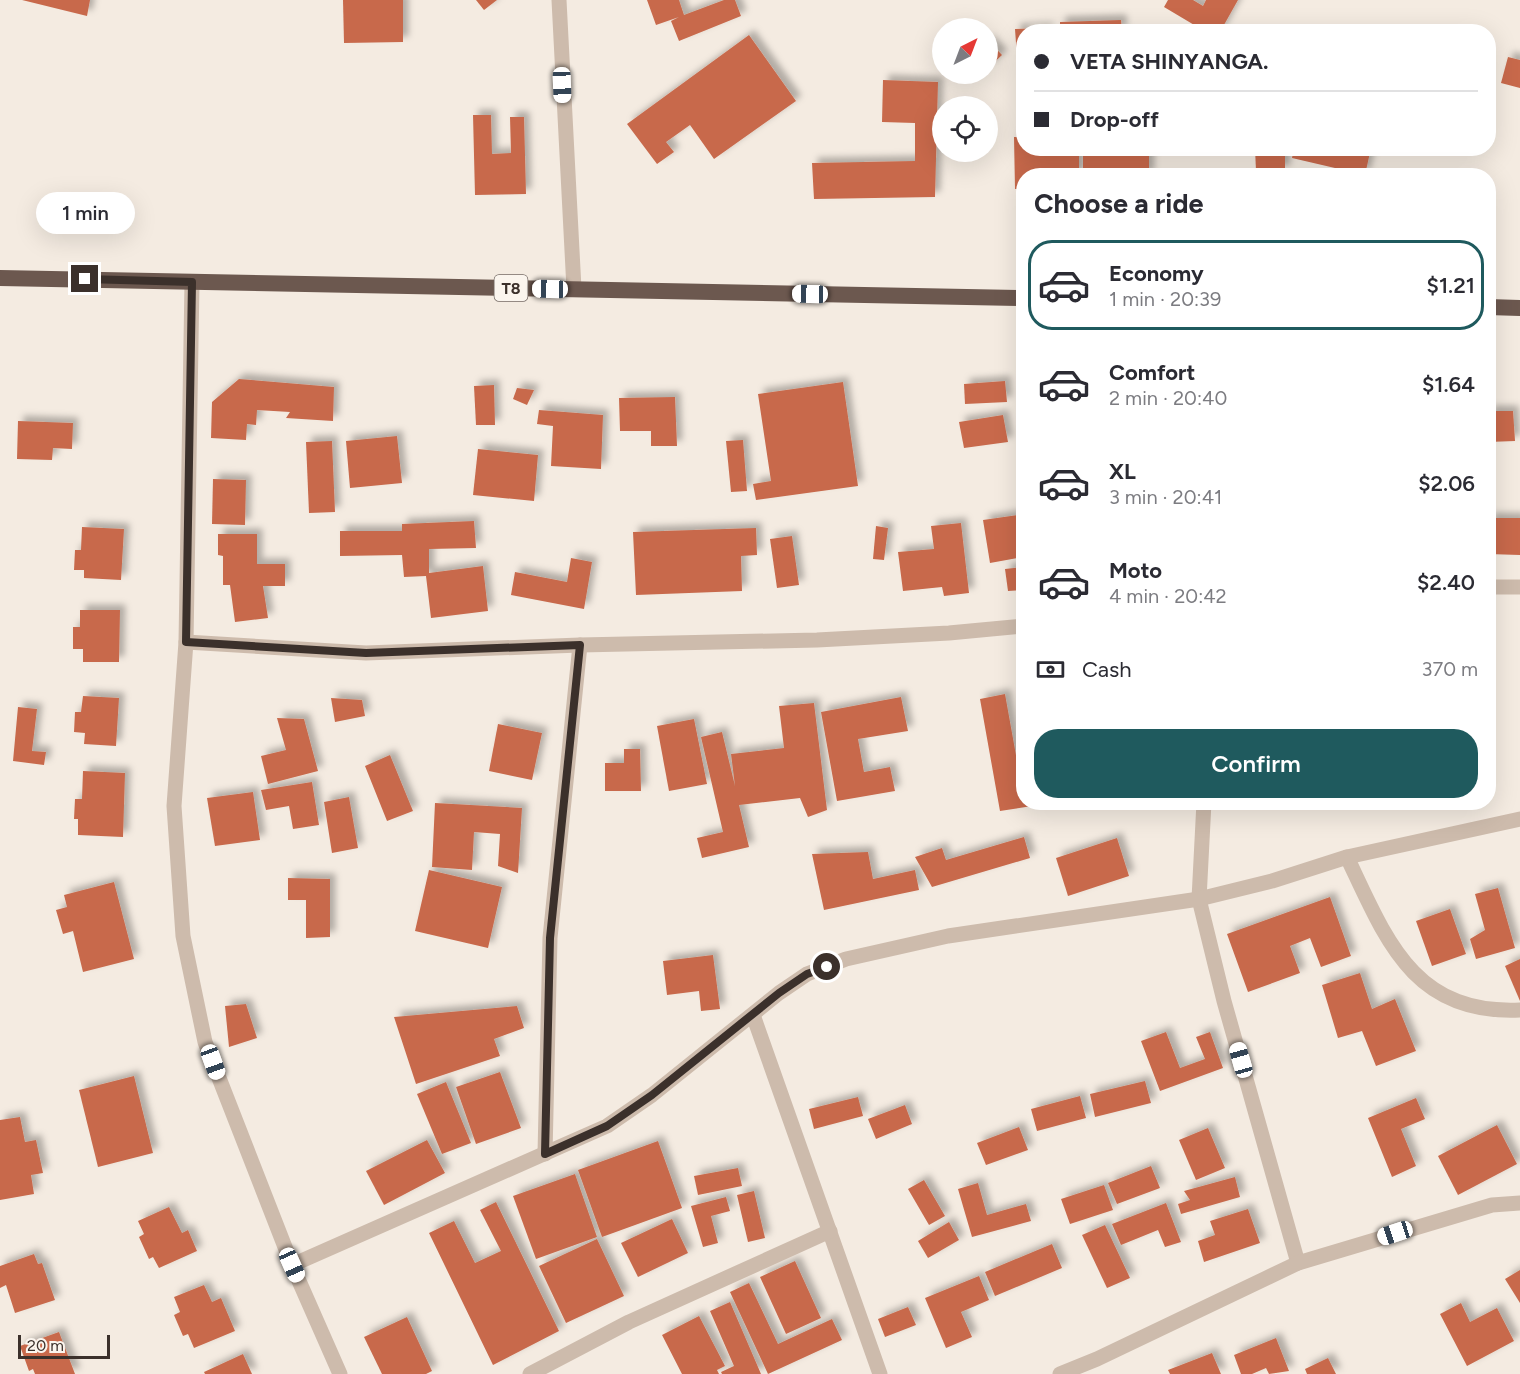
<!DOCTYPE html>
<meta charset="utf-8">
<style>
:root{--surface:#fff;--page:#f2f2f3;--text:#2b2b33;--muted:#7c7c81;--line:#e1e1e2;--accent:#1f5a5e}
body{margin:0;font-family:Figtree,sans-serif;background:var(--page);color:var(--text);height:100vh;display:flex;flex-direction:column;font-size:22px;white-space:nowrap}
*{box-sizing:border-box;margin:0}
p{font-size:20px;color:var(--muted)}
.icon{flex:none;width:33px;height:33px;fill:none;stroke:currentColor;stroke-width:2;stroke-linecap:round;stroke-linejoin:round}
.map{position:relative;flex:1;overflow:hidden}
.details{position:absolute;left:1016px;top:168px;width:480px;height:642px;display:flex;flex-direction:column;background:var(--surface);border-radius:24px;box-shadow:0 6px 24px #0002}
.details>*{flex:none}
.banner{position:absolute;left:1016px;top:24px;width:480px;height:132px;border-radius:24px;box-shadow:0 6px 24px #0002;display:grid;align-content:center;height:132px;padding:0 18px;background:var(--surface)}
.needle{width:39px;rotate:42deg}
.buttons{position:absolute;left:932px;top:18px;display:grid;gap:12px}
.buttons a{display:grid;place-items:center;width:66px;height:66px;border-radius:50%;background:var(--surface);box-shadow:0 6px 24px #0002;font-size:30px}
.scale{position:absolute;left:18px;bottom:15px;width:92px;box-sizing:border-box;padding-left:6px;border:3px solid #3b302b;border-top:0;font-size:16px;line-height:21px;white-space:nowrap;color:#3b302b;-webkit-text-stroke:4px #fbf5ee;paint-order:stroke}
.end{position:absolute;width:27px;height:27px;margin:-14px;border:8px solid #3b302b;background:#fff;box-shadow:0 0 0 3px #fff}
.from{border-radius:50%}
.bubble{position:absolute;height:42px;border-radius:21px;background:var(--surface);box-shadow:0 6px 24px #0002;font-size:20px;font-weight:600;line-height:42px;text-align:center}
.car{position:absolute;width:18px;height:36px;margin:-18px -9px;border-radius:8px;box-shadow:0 0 4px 2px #0007;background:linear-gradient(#fff 24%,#345 0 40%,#fff 0 76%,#345 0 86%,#fff 0)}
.banner b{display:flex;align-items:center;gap:21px;height:57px;font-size:22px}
.banner b+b{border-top:2px solid var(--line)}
.banner i{width:15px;height:15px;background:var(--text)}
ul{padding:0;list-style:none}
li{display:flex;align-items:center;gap:18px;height:90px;margin:0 12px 9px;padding:0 6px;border:3px solid transparent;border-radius:24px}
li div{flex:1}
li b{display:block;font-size:22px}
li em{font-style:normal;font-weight:600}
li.active{border-color:var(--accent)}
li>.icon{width:54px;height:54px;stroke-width:1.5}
h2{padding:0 18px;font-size:27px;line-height:72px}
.pay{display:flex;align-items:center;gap:15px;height:66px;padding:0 18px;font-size:22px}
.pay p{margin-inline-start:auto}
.button{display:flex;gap:12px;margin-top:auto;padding:12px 18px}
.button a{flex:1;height:69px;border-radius:24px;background:var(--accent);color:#fff;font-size:24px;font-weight:600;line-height:69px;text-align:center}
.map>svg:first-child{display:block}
.building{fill:#c8694b;filter:url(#shadow)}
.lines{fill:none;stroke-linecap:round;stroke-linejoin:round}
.minor{stroke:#cdbbac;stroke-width:15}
.trunk{stroke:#6c584f;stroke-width:16}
.route{stroke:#3b302b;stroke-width:8}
.labels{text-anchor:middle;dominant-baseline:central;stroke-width:5;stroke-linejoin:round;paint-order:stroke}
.shield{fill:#fbf5ee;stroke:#756b66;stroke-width:1.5}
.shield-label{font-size:16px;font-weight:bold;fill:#3b302b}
</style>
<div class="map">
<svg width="1520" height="1374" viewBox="0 0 1520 1374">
<defs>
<filter id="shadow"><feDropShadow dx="5.5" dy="-5.5" stdDeviation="3" flood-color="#0004"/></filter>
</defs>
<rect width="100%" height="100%" fill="#f4ebe1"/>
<g class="building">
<polygon points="22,0 90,0 87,16"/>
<polygon points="343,0 403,0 403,42 344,43"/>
<polygon points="476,0 497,0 484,10"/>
<polygon points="647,0 679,0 684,15 724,0 735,0 741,16 679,41 671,21 679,17 656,25"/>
<polygon points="1168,0 1193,0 1203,6 1206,0 1238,0 1220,32 1206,32 1164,7"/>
<polygon points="1121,20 1122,32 1060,32 1060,22"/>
<polygon points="1047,28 1048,32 1023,32 1023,71 1018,71 1015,29"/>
<polygon points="749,35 796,101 714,159 690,125 666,142 674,152 657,164 627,124"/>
<polygon points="987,39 1002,55 987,69"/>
<polygon points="1508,57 1520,60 1520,88 1501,83"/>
<polygon points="883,80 938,82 935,197 814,199 812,163 915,161 915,123 882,122"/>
<polygon points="473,115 491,115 492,154 511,153 510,117 524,117 526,194 475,195"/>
<polygon points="1014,137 1023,137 1023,148 1079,148 1079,176 1023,176 1023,189 1015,189"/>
<rect x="1083" y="148" width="66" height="28"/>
<polygon points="1255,148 1285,148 1285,171 1256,171"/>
<polygon points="1294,148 1371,148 1365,175 1292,158"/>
<polygon points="239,379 334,387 333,421 286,418 290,412 257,410 256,425 247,424 246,440 211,438 212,402"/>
<polygon points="1005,381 1007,402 965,404 964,384"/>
<polygon points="843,382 858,486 756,500 753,484 771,481 758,394"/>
<polygon points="494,385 495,425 476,425 474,386"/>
<polygon points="517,388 534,390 527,405 513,399"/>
<polygon points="675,397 677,446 651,446 651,431 620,431 619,398"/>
<polygon points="539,410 603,415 601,469 551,466 553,426 537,424"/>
<polygon points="1488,411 1513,411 1515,441 1488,442"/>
<polygon points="1003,415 1008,442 964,448 959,422"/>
<polygon points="18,421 73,423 72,449 53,448 52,460 17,459"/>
<polygon points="397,436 402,483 350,488 346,441"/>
<polygon points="743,440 747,491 731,492 726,441"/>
<polygon points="332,441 335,512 309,513 306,442"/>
<polygon points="478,449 538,455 534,501 473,495"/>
<polygon points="213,479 246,480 245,525 212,524"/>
<polygon points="1018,515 1023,557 990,563 983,520"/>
<polygon points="1488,518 1520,518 1520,555 1488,554"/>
<polygon points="474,521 476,548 429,549 429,573 483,566 488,611 431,618 426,576 404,577 402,555 340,556 340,531 402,531 402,524"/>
<polygon points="961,523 969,593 944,596 942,587 903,591 898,552 934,549 931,526"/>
<polygon points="876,526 888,528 884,560 873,559"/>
<polygon points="82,527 124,529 121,580 84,578 84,570 74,570 75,550 81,550"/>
<polygon points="756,528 757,555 741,556 742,591 636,595 633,532"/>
<polygon points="218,534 257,534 257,564 285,564 285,586 263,586 268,618 235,622 230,585 223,585 223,556 218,555"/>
<polygon points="792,536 799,585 777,588 770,539"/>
<polygon points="571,558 592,562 584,609 511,595 515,572 567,582"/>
<polygon points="1023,567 1023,590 1008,591 1005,569"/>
<polygon points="80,610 120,610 119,662 83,662 83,649 73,649 73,627 80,627"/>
<polygon points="1005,694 1019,772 1023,772 1023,802 1045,804 1000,811 980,699"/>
<polygon points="83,696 119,698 116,746 84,744 85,733 74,732 75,712 81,712"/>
<polygon points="901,697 908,731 858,739 864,772 890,767 895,791 837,801 821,712"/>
<polygon points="331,698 362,700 365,716 335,722"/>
<polygon points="814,703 827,810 808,817 800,798 739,805 749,847 702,858 697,838 723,832 701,737 722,732 735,786 731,754 784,748 779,706"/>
<polygon points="18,707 37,709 32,751 46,752 44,765 13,761"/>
<polygon points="277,718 304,719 318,771 268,784 261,756 286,750"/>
<polygon points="694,719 707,784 669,791 657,726"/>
<polygon points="498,724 542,733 532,780 489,771"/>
<polygon points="624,749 640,749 641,791 605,791 605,763 624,763"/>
<polygon points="390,755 413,811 387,821 365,766"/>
<polygon points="83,771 125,773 123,837 78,835 78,819 74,819 75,799 82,799"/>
<polygon points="312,782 319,825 293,829 289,806 266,810 261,790"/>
<polygon points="253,792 260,840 215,846 207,798"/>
<polygon points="349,797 358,848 332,853 324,802"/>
<polygon points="435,803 522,808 518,873 498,866 500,834 474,832 472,870 432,867"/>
<polygon points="1024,837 1030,858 932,887 915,857 942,848 946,860"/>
<polygon points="1117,838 1129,876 1068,896 1056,858"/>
<polygon points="868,852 873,879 915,870 919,890 824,910 812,854"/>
<polygon points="429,870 502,887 488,948 415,931"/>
<polygon points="288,878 330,879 330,937 306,938 306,900 288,900"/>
<polygon points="114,882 134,959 83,972 73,931 63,934 56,910 67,907 64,895"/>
<polygon points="1498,888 1515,948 1476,959 1470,939 1485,930 1475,894"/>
<polygon points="1330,897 1351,956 1321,967 1310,938 1290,946 1300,973 1248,992 1227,934"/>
<polygon points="1450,909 1466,954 1432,966 1416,921"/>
<polygon points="713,955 720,1009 701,1011 699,991 667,995 663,961"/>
<polygon points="1520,959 1520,1001 1505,966"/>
<polygon points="1360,973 1372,1009 1395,999 1416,1051 1376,1066 1362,1031 1338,1038 1322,985"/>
<polygon points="246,1004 257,1038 229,1047 225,1006"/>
<polygon points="517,1006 524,1028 494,1039 500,1056 416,1084 394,1017"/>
<polygon points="1166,1032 1180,1068 1205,1059 1196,1037 1210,1032 1223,1068 1160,1091 1141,1041"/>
<polygon points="500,1072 521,1128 476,1144 456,1087"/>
<polygon points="134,1076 153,1153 98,1167 79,1090"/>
<polygon points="1145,1081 1151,1103 1095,1117 1090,1094"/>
<polygon points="446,1082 471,1143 442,1154 417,1094"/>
<polygon points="1080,1096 1086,1118 1037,1131 1031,1109"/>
<polygon points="858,1097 863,1116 814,1129 809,1109"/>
<polygon points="1416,1098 1425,1119 1401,1129 1416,1166 1392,1177 1368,1118"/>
<polygon points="905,1105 912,1124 876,1139 868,1119"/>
<polygon points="20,1117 25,1142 36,1140 43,1173 31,1175 34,1194 0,1200 0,1120"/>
<polygon points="1497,1125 1517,1164 1458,1195 1438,1156"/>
<polygon points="1019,1127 1028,1150 986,1165 977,1143"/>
<polygon points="1208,1128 1225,1168 1196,1180 1179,1140"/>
<polygon points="427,1140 445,1173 384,1205 366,1171"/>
<polygon points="658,1141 682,1208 602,1237 578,1170"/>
<polygon points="1151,1166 1160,1188 1117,1204 1108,1183"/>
<polygon points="738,1168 742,1186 698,1195 694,1176"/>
<polygon points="575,1174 597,1237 536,1259 513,1196"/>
<polygon points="1235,1177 1240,1197 1181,1214 1178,1204 1190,1200 1184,1191"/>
<polygon points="924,1180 945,1216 929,1225 908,1189"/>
<polygon points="978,1183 987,1215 1026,1204 1031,1221 972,1237 958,1189"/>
<polygon points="1104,1185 1113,1210 1070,1224 1061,1199"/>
<polygon points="754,1191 765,1238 748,1242 737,1195"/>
<polygon points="726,1197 730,1211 711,1216 718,1243 703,1247 691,1206"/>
<polygon points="496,1202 559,1331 493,1365 429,1233 454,1221 475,1263 501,1251 480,1210"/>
<polygon points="1166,1203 1181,1242 1165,1247 1158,1230 1121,1245 1112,1224"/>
<polygon points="169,1207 182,1233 188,1230 197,1251 159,1268 153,1257 149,1259 139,1237 144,1234 138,1221"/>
<polygon points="1248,1209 1260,1243 1204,1262 1198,1241 1215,1235 1210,1221"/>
<polygon points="672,1219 688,1253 638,1277 621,1243"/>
<polygon points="949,1222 959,1240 928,1258 918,1241"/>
<polygon points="1105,1225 1130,1278 1107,1288 1082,1235"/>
<polygon points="597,1239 624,1296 566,1323 539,1266"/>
<polygon points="1052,1244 1062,1268 995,1296 985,1272"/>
<polygon points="34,1254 38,1264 42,1263 55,1300 15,1313 6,1285 0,1288 0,1266"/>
<polygon points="795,1261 821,1318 786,1334 760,1277"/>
<polygon points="1520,1270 1520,1303 1505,1279"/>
<polygon points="979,1276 989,1300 961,1312 972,1337 946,1348 925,1298"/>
<polygon points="749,1283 778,1344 832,1319 842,1340 768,1374 730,1292"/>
<polygon points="204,1285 212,1302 221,1298 235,1331 194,1348 188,1334 183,1336 174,1315 180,1312 174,1297"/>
<polygon points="730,1302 761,1374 722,1374 721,1372 734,1366 710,1311"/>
<polygon points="1461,1303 1470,1322 1497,1308 1514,1341 1467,1366 1440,1314"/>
<polygon points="908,1307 916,1325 885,1337 878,1319"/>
<polygon points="699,1316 725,1366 717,1370 719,1374 682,1374 662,1335"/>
<polygon points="407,1317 432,1371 426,1374 382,1374 364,1337"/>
<polygon points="59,1332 75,1374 35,1374 33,1369 29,1371 20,1346"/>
<polygon points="1276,1338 1289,1371 1269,1374 1266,1368 1252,1374 1241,1374 1234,1355"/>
<polygon points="1212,1353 1221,1374 1170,1374 1168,1370"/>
<polygon points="243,1354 252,1374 205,1374 204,1372"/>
<polygon points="1328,1358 1336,1374 1307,1374 1305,1369"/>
</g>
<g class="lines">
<g class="minor">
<polyline points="559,0 574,289"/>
<polyline points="192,282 186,642 174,806 183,936 205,1042 292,1265 340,1374"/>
<polyline points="1488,587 1520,587"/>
<polyline points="186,642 366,653 580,645 817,640 949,633 1023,626"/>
<polyline points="1204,802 1199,899 1224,1001 1298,1263"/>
<path d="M1347 857C1386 939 1413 1015 1520 1010"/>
<polyline points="753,1015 880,1374"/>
<polyline points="545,1154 550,938 580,645"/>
<polyline points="292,1265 607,1126 652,1095 779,993 807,974 846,959 948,936 1199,899 1272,881 1347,857 1520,819"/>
<polyline points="530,1374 629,1322 830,1231"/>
<polyline points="1060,1374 1097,1359 1298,1263 1492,1205 1520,1203"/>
</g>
<g class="trunk">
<polyline points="0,278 1023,298"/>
<polyline points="1488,307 1520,308"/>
</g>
</g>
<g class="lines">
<polyline class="route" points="85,279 192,282 186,642 366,653 580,645 550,938 545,1154 607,1126 652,1095 779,993 807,974 827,967"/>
</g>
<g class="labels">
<rect class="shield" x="494.5" y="275" width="33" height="26" rx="4.5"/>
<g class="shield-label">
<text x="511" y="288">T8</text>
</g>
</g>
</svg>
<div class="buttons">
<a><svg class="needle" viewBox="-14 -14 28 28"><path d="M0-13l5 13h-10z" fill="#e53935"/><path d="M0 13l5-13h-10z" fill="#7c7c81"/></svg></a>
<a><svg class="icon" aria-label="locate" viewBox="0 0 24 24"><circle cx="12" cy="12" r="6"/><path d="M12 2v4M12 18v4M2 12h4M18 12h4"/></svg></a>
</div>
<div class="scale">20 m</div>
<i class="end from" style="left:827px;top:967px"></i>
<i class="end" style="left:85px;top:279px"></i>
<div class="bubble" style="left:36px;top:192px;width:99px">1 min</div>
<i class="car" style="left:562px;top:85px;rotate:178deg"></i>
<i class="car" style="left:550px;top:289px;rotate:271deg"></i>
<i class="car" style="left:810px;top:294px;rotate:271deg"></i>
<i class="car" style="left:1241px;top:1060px;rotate:344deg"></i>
<i class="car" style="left:213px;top:1062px;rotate:160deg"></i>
<i class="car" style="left:1395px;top:1233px;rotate:252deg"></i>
<i class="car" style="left:292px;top:1265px;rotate:156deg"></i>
<div class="banner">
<b><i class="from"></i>VETA SHINYANGA.</b>
<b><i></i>Drop-off</b>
</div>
<section class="details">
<h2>Choose a ride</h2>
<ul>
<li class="active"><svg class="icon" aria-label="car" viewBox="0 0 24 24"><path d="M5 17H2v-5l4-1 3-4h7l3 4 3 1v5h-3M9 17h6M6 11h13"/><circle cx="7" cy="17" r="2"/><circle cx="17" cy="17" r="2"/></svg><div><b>Economy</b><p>1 min · 20:39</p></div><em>$1.21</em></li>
<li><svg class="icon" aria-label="car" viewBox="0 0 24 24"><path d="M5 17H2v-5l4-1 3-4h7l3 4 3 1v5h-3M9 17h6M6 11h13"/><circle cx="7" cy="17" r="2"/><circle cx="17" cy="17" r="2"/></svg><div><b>Comfort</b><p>2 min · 20:40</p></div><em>$1.64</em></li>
<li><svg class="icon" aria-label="car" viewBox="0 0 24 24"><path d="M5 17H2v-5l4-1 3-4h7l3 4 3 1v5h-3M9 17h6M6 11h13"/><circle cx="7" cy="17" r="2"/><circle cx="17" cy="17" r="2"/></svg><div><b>XL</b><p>3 min · 20:41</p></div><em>$2.06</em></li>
<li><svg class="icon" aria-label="car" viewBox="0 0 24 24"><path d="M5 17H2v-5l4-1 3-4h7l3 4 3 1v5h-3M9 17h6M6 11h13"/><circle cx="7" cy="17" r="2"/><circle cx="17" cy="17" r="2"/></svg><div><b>Moto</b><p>4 min · 20:42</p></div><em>$2.40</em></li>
</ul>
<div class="pay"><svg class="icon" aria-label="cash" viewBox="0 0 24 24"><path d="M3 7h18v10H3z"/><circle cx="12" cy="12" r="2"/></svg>Cash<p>370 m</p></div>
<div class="button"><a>Confirm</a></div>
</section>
</div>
